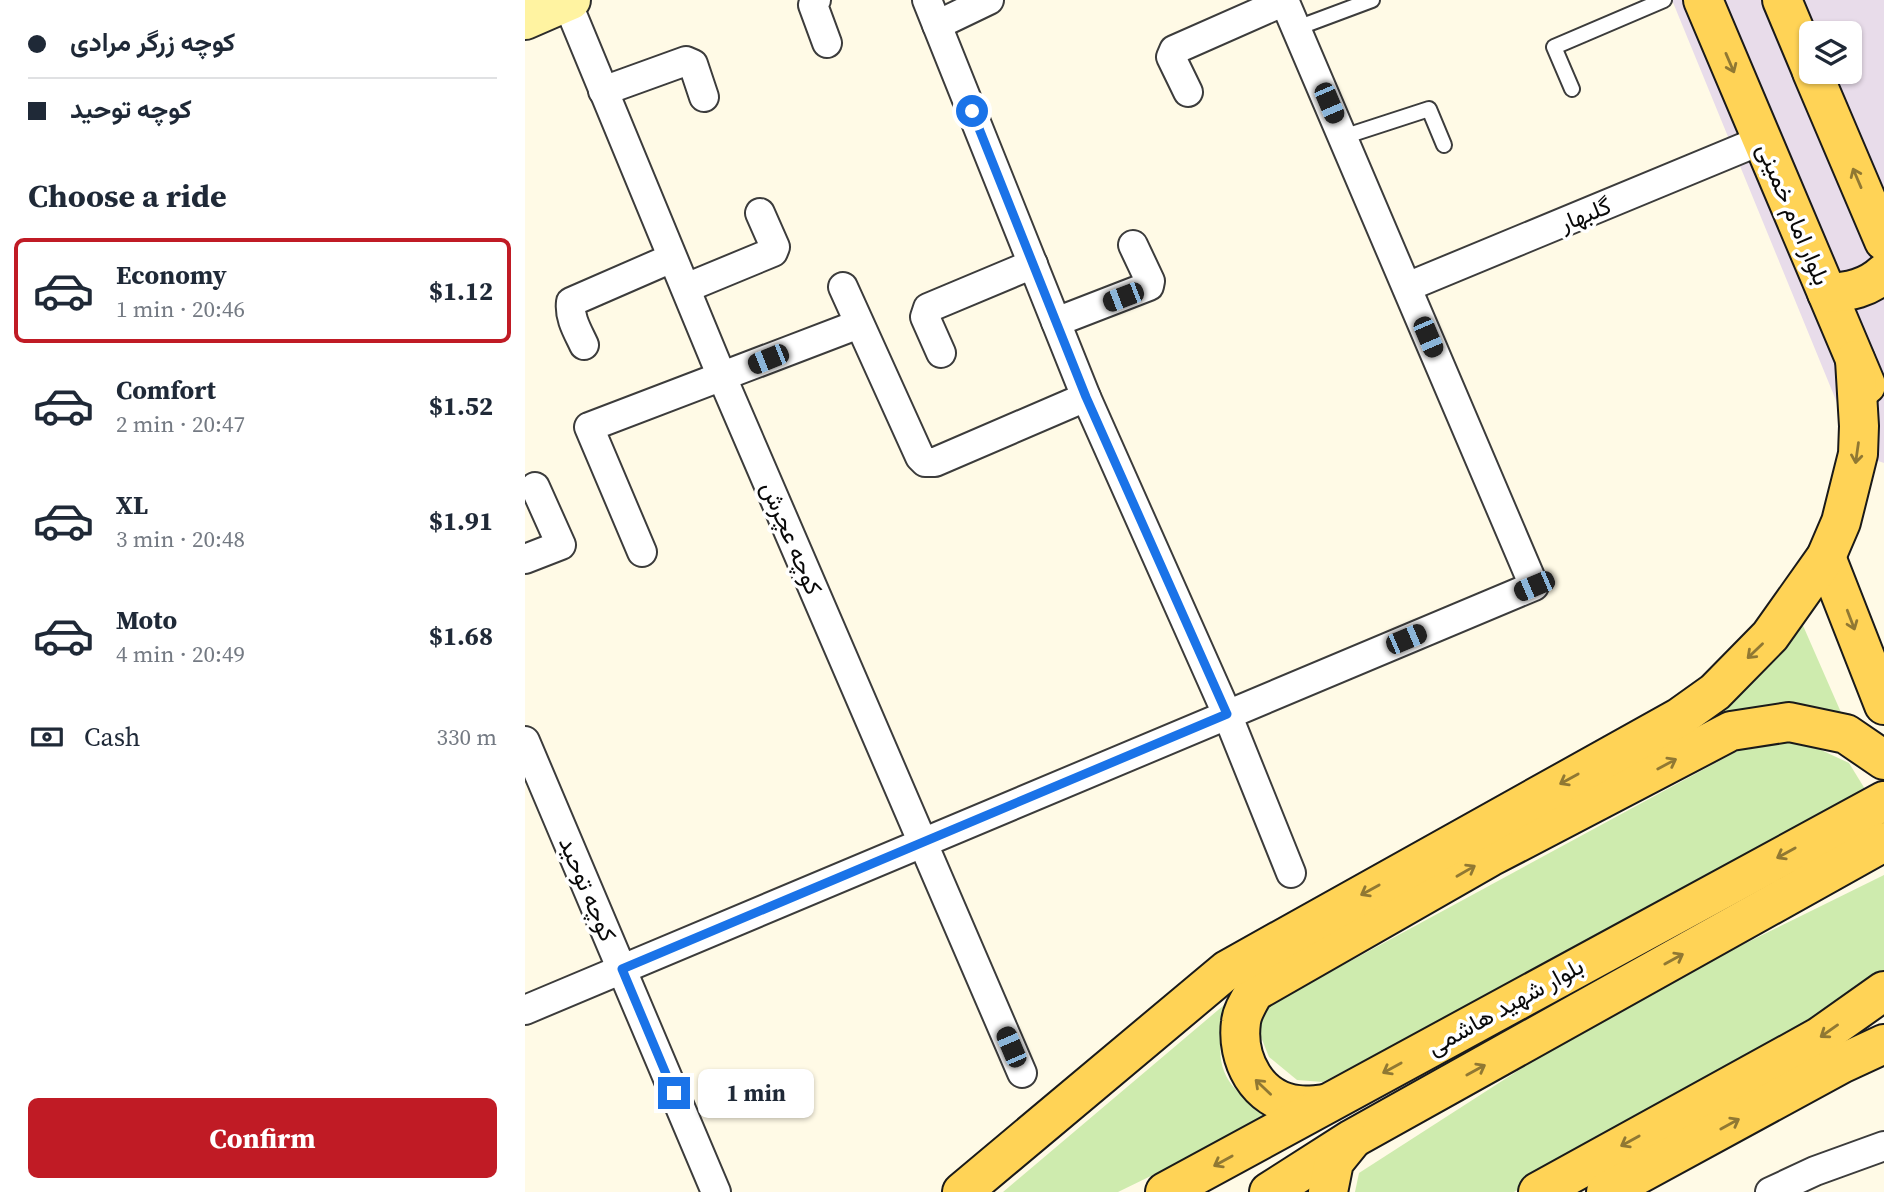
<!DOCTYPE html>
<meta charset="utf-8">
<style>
:root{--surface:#fff;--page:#f2f2f3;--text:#1f2937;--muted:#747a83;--line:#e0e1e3;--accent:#c01b25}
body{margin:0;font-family:"Source Serif 4",Vazirmatn,serif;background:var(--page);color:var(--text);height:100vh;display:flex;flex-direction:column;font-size:26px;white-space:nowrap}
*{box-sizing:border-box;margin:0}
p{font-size:23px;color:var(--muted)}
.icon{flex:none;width:38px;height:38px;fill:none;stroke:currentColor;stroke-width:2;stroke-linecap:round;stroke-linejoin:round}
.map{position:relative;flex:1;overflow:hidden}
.details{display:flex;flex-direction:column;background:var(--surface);width:525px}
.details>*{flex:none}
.hud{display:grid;align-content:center;height:154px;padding:0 28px;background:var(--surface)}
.fabs{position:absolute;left:1274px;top:21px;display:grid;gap:14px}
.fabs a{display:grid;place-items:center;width:63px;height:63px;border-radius:10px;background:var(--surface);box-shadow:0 2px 5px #0004;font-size:35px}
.end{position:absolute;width:32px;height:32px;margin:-16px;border:9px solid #1a73e8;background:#fff;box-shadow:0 0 0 4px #fff}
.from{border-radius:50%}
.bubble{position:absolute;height:49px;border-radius:10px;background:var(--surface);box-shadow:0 2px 5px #0004;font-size:23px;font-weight:700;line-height:49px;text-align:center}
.car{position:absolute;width:21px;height:42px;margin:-21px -10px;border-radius:9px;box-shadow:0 0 5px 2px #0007;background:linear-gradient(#222 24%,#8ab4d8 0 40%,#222 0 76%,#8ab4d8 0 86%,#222 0)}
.hud b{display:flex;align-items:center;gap:24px;height:66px;font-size:26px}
.hud b+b{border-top:2px solid var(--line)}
.hud i{width:18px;height:18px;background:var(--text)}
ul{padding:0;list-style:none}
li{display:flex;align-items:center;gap:21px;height:105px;margin:0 14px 10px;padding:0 14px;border:4px solid transparent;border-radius:10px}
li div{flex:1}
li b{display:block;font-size:26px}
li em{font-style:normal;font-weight:700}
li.active{border-color:var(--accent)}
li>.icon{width:63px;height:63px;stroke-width:1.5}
h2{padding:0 28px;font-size:32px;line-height:84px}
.pay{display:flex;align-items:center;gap:18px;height:77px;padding:0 28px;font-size:26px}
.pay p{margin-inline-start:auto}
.button{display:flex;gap:14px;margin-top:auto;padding:14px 28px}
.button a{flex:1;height:80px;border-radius:10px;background:var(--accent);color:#fff;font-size:28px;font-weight:700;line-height:80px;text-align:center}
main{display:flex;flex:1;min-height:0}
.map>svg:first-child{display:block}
.industrial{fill:#e8dcea;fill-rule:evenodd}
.green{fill:#ceebae}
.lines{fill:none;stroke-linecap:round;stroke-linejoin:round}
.lane-casing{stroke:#3c3c3c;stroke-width:18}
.street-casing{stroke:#3c3c3c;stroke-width:32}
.secondary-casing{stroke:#2b2b2b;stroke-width:42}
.primary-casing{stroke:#1a1a1a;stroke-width:42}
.lane{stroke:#fff;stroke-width:14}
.street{stroke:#fff;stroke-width:28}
.secondary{stroke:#fff3a1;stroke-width:38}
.primary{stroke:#ffd356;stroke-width:38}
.oneway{stroke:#907833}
.route{stroke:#1a73e8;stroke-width:9}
.labels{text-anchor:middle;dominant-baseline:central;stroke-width:7;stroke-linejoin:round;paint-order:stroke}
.street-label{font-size:24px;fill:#090909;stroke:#fff}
</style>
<main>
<section class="details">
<div class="hud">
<b><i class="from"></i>کوچه زرگر مرادی</b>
<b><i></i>کوچه توحید</b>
</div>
<h2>Choose a ride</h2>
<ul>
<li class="active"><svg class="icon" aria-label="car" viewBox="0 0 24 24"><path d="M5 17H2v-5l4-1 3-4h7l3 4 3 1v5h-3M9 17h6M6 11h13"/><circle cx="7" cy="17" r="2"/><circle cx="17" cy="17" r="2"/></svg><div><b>Economy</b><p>1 min · 20:46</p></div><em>$1.12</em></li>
<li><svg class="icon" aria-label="car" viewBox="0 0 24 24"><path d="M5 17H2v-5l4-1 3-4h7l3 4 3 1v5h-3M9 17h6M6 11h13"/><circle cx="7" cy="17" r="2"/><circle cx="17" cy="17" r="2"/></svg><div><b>Comfort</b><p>2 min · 20:47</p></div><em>$1.52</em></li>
<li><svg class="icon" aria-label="car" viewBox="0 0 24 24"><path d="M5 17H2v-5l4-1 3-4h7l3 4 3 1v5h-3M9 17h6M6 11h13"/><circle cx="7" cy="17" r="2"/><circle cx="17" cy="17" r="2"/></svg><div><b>XL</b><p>3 min · 20:48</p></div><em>$1.91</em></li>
<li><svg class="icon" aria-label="car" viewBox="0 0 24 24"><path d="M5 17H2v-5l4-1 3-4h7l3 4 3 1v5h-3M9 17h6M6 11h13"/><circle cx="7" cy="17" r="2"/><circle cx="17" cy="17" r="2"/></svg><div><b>Moto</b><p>4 min · 20:49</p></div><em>$1.68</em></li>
</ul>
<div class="pay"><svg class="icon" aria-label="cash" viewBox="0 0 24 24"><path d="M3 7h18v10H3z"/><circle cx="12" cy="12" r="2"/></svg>Cash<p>330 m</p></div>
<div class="button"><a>Confirm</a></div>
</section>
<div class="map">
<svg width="1359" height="1192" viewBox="0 0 1359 1192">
<rect width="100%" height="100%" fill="#fffae6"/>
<path class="industrial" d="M1147 0H1359V463L1333 454ZM1286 33H1325V72H1286Z"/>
<g class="green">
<polygon points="1276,621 1318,717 1179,726"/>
<polygon points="1231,741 1281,743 1324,763 1343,794 798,1082 772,1080 744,1057 734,1032 737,1009"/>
<polygon points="1359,875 1359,977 1298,1024 989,1192 830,1192 834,1173 1067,1023 1120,993"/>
<path d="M712 994C707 1007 700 1022 697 1035 688 1079 717 1103 755 1113L593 1192H478Z"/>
</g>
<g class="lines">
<g class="lane-casing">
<g id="lane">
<polyline points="772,28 847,0"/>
<polyline points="1047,89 1029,47 1139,0"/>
<polyline points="818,137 904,109 919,145"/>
</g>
</g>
<g class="street-casing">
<g id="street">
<polyline points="291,0 288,5 302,43"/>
<polyline points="402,0 561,397 702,714 766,873"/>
<polyline points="42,2 197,377 497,1073"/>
<polyline points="412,25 464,0"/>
<polyline points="78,91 161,61 168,64 179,97"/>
<polyline points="663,92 646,57 649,50 760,1"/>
<polyline points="318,287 395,457 400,462 410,462 561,397"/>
<polyline points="882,287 1237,140"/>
<polyline points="161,288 248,252 250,247 235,213"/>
<polyline points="531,322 624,286 625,281 608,245"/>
<path d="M59 345C53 332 44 318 46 302L147 258"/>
<polyline points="416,353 400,317 403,308 508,264"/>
<polyline points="117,552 64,427 334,324"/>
<polyline points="0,559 36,545 10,487"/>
<polyline points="0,741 191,1192"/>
<polyline points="0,1010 1009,586 759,0"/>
<polyline points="1245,1192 1290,1171 1359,1146"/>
</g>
</g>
<g class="secondary-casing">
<polyline id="secondary" points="0,20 46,0"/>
</g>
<g class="primary-casing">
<g id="primary">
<polyline points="1178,0 1341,385"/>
<polyline points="1257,0 1286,69"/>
<polyline points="1287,72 1359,241"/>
<path d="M1302 293C1324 292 1343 288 1359 273"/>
<polyline points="1301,557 1359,705"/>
<path d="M800 1104C792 1105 782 1106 773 1105 732 1101 711 1059 716 1022 717 1012 724 1001 729 992L965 857 1206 731 1264 722 1321 734 1359 760"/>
<polyline points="437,1192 702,970 1155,717 1190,692 1245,636 1301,557 1316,522 1333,454 1334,426 1330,360"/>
<polyline points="640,1192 1359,801"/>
<polyline points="744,1192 827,1139 1359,842"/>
<polyline points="803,1192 809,1162 826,1141"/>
<polyline points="1013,1192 1294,1037 1359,991"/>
<polyline points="1081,1192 1316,1064 1359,1044"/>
</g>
</g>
<use href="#lane" class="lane"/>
<use href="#street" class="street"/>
<use href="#secondary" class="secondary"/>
<use href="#primary" class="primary"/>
</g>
<defs><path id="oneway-shaft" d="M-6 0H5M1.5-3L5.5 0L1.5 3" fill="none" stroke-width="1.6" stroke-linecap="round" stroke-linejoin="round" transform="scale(1.75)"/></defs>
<g class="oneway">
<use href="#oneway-shaft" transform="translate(1205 63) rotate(67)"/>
<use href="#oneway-shaft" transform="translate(1332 178) rotate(-113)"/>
<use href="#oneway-shaft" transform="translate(1332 453) rotate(98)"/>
<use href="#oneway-shaft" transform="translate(1326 620) rotate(69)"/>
<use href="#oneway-shaft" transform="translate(1230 651) rotate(136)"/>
<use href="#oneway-shaft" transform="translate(1142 764) rotate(-28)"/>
<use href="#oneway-shaft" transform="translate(1044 779) rotate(151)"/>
<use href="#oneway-shaft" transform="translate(1261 853) rotate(151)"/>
<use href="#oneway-shaft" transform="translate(941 871) rotate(-30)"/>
<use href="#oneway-shaft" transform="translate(845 890) rotate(151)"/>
<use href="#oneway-shaft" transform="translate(1149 959) rotate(-29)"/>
<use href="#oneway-shaft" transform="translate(1304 1031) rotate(145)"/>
<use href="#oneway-shaft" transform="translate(867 1068) rotate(151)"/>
<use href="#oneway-shaft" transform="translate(951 1070) rotate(-29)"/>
<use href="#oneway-shaft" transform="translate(738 1087) rotate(-136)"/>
<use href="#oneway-shaft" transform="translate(1205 1124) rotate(-29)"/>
<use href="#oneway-shaft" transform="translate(1105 1141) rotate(151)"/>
<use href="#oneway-shaft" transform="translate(698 1161) rotate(151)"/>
</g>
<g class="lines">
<polyline class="route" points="149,1093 97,969 702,714 561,397 447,111"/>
</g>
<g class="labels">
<g class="street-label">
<text transform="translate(1060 214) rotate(-22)">گلبهار</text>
<text transform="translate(1269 214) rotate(67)">بلوار امام خمینی</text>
<text transform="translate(267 538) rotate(67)">کوچه عچرش</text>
<text transform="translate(63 889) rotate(67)">کوچه توحید</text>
<text transform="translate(980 1006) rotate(-29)">بلوار شهید هاشمی</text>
</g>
</g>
</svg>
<div class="fabs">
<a><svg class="icon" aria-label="layers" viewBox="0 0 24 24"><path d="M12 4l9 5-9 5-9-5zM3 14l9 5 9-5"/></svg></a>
</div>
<i class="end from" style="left:447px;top:111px"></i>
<i class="end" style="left:149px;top:1093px"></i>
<div class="bubble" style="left:173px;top:1069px;width:116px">1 min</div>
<i class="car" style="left:804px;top:103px;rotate:157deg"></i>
<i class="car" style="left:598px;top:297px;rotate:249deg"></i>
<i class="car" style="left:903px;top:337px;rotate:157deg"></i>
<i class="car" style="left:243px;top:359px;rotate:248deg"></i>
<i class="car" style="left:1009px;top:586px;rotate:247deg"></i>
<i class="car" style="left:881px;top:639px;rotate:67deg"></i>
<i class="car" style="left:486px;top:1047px;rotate:337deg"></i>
</div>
</main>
